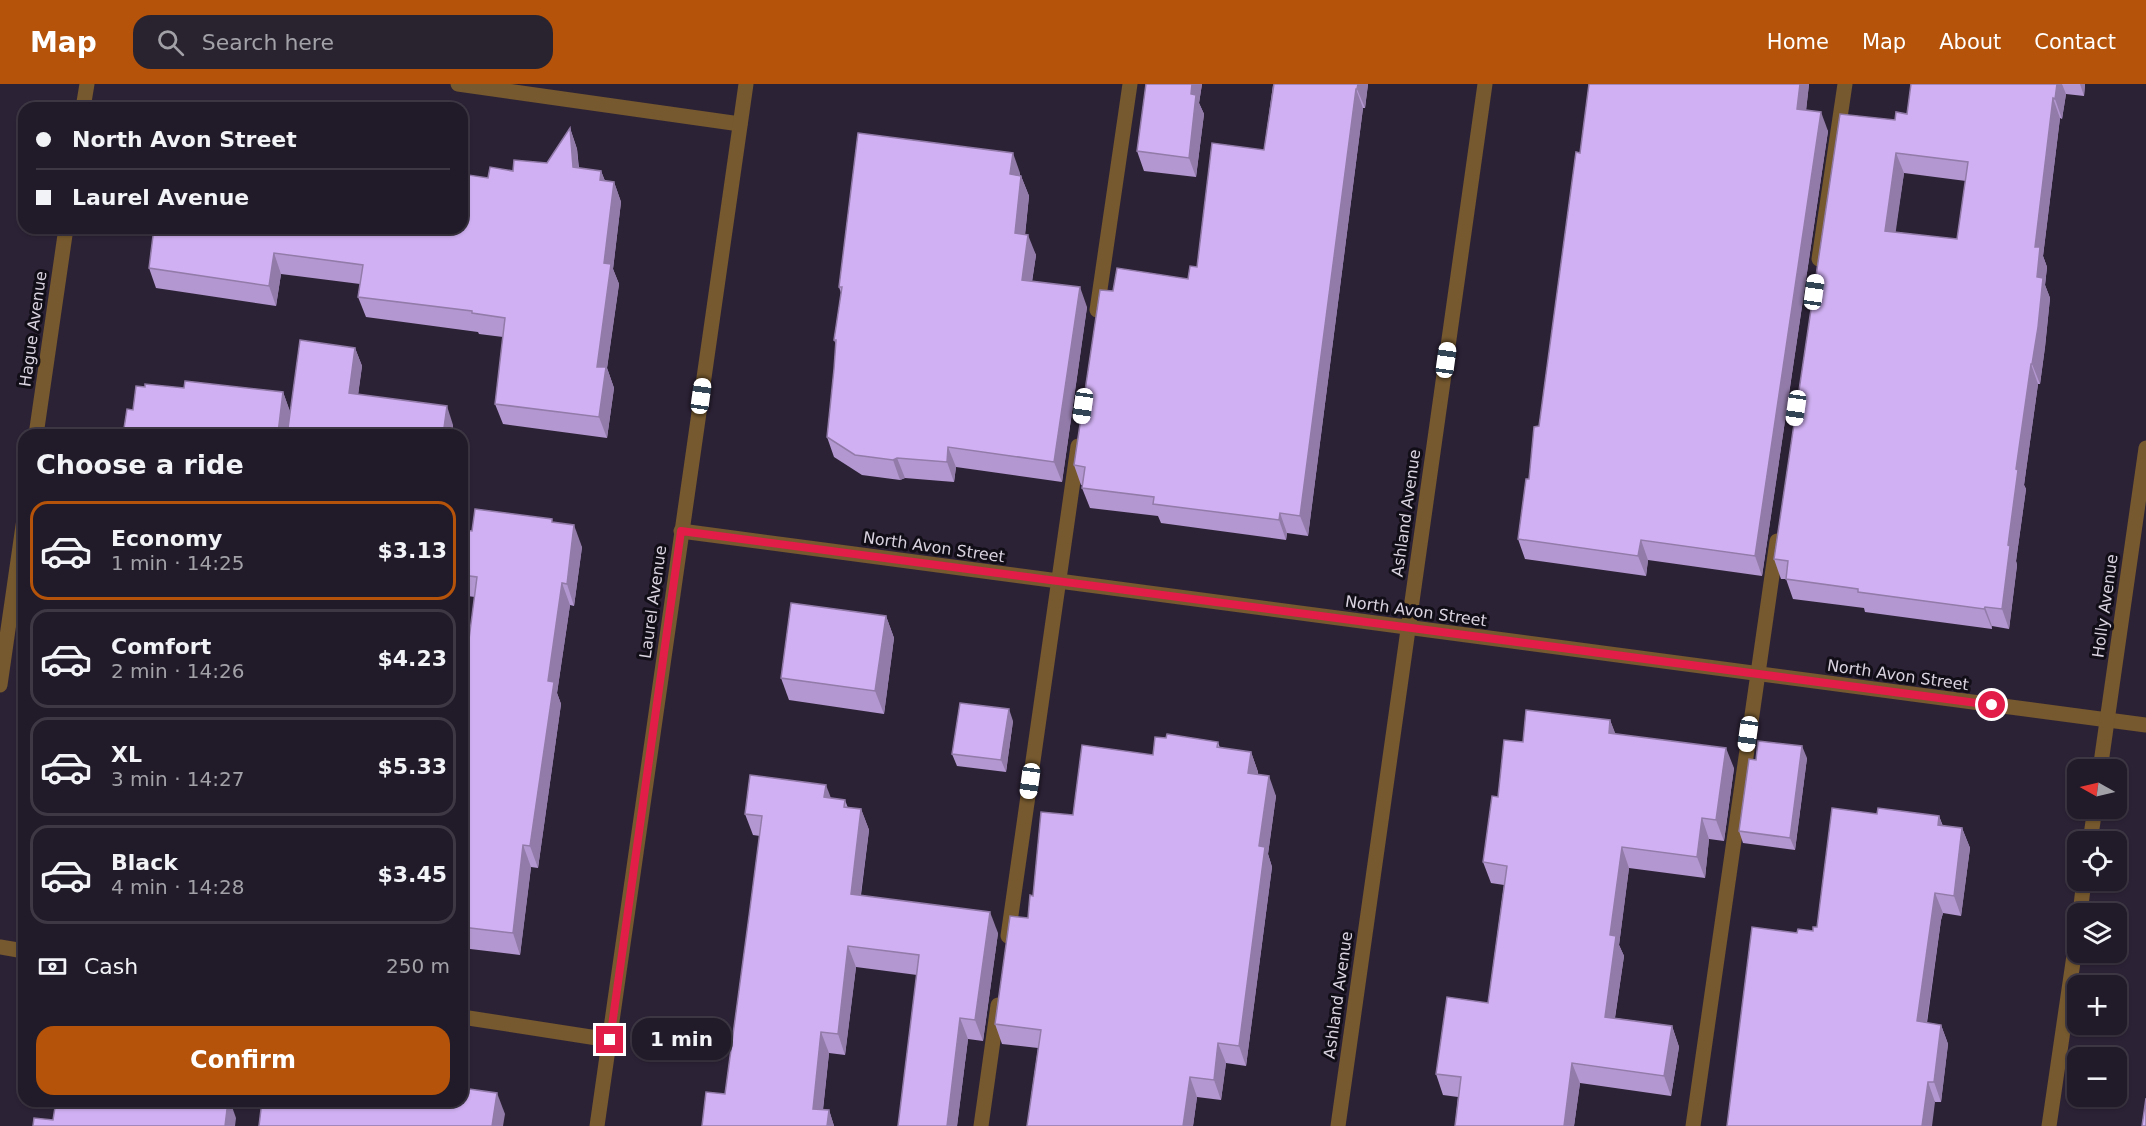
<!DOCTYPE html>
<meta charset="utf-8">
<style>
:root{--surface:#211a28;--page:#292330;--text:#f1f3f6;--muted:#a2a1a8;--line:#3e3845;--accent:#b45309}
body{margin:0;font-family:"DejaVu Sans",sans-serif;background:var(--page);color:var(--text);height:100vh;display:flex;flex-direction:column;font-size:22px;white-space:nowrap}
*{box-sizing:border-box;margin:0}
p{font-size:20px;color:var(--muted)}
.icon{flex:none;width:33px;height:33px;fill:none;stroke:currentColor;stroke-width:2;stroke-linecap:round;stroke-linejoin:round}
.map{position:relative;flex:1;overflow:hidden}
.sheet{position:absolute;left:18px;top:345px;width:450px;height:678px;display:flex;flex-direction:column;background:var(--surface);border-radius:18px;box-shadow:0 2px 4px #0004,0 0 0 2px var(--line)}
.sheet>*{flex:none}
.top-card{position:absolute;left:18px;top:18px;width:450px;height:132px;border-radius:18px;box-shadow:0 2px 4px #0004,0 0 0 2px var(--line);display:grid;align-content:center;height:132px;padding:0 18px;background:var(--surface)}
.needle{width:39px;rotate:278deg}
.buttons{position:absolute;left:2067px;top:675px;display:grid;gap:12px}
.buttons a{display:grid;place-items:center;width:60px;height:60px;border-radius:12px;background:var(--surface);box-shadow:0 2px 4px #0004,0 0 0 2px var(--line);font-size:30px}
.end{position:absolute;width:27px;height:27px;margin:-14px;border:8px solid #e11d48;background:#fff;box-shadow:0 0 0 3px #fff}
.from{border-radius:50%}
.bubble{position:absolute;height:42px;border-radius:18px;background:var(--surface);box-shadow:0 2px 4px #0004,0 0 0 2px var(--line);font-size:20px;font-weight:800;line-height:42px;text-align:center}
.car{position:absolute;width:18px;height:36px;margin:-18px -9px;border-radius:8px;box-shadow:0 0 4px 2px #0007;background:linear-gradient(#fff 24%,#345 0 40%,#fff 0 76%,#345 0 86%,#fff 0)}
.top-card b{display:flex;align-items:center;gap:21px;height:57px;font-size:22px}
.top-card b+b{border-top:2px solid var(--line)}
.top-card i{width:15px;height:15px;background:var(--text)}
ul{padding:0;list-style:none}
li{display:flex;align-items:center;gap:18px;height:99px;margin:0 12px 9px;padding:0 6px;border:3px solid var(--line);border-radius:18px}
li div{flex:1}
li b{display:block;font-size:22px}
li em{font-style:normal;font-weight:800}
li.on{border-color:var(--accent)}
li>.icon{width:54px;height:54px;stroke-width:1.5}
h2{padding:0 18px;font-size:27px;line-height:72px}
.pay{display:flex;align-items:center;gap:15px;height:66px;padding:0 18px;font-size:22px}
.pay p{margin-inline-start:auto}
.cta{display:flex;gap:12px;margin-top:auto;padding:12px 18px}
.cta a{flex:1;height:69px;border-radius:18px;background:var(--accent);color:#fff;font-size:24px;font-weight:800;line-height:69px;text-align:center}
header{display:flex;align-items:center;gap:36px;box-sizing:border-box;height:84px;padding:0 30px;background:var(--accent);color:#fff}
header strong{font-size:28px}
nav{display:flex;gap:33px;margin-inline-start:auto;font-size:21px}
.search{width:420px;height:54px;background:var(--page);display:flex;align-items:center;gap:15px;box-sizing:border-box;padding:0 21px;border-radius:18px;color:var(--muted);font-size:22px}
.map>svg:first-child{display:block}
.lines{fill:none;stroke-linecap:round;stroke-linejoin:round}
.minor{stroke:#76592e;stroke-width:15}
.wall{fill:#b397d0;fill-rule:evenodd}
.shaded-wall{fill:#927ba9}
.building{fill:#d0b0f2;stroke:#927ba9;stroke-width:1.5;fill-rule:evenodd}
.route{stroke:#e11d48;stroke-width:8}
.labels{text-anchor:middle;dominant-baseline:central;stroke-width:6;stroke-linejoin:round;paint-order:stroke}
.street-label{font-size:16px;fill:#d9d3e0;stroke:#120e17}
</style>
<header>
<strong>Map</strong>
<div class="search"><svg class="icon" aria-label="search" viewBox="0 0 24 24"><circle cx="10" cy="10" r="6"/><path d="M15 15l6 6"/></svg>Search here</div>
<nav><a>Home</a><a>Map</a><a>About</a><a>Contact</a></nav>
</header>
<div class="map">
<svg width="2146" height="1042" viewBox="0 0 2146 1042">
<rect width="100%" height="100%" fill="#2c2236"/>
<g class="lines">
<g class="minor">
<polyline points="458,0 740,40"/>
<polyline points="83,24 87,0"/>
<polyline points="1819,175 1845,0"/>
<polyline points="1097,226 1130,0"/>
<polyline points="36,351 66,144"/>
<polyline points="681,447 2146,641"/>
<polyline points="0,601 24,435"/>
<polyline points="2100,686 2146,364"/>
<polyline points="2090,758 2095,724"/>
<polyline points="2080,830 2084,796"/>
<polyline points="1008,852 1078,362"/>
<polyline points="0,863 24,867"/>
<polyline points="462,933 610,956"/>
<polyline points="597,1042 746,0"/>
<polyline points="981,1042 998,921"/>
<polyline points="1338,1042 1485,0"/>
<polyline points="1693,1042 1777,457"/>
<polyline points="2049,1042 2078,844"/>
</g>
</g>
<g class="wall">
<polygon points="1146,0 1202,0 1199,19 1204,30 1196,93 1144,87 1137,67"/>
<polygon points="1368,0 1365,24 1363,24 1308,452 1287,449 1286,456 1161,439 1158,432 1090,424 1082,404 1083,401 1081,401 1074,381 1113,207 1188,195 1197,183 1264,66 1273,1"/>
<polygon points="1589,0 1809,0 1806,26 1828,47 1762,492 1648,476 1646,492 1525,475 1518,455 1539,342 1580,69"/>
<path d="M1911 0H2085L2084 12 2066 10 2062 35 2060 34 2043 172 2047 183 2045 201 2050 214 2045 263 2040 300H2038L2024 401 2026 405 2016 477 2017 481 2009 545 1992 542V545L1865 528 1864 524 1793 515 1786 495H1781L1774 475 1895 36 1907 30ZM1904 89 1966 97 1957 155 1895 148Z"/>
<polygon points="570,44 577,65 579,84 601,87 605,97 614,98 621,118 613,185 619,200 607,284 614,304 607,354 503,340 495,320 503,253 479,250 478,248 366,233 358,213 360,200 281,190 276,222 156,204 149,184 488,94 513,87 547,79"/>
<polygon points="1020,89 1020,91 1021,92 1029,112 1025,151 1036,171 1032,198 1087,223 1062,398 956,383 954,398 905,394 900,396 862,391 834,373 827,353 834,285 836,261 834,256 841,209 839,203"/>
<polygon points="355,264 362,282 358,310 453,341 452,351 290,351 289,348 289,351 123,351 133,326 145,303 283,308 290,328"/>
<polygon points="553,438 582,463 574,522 570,521 557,609 561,620 538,784 531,783 520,871 462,864 462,585 465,586 475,513 467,512 462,498 462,471 472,447"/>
<polygon points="886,532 894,554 884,630 789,616 781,594"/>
<polygon points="1610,636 1615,650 1734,684 1724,757 1709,755 1705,794 1629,784 1619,861 1624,872 1615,934 1672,942 1679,963 1671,1012 1580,999 1574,1042 1455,1042 1458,1013 1443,1011 1436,990 1488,919 1504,801 1491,799 1483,778 1523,658"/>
<polygon points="1013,637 1006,688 957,682 952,670"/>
<polygon points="1218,658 1220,664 1251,668 1258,688 1258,690 1276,712 1268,770 1272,783 1246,982 1226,979 1221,1016 1197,1013 1193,1042 1027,1042 1038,964 1002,960 995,940 1028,834 1033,812 1073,731 1153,671"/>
<polygon points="1807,674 1795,766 1743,759 1739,747 1756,676"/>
<polygon points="831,714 845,716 848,724 861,725 869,746 861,811 998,849 983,957 968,955 957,1042 898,1042 917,891 856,883 845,971 829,969 823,1026 829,1026 834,1042 702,1042 725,1010 760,752 753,751 745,730"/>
<polygon points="1877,730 1939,732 1943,742 1962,744 1970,764 1961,832 1943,829 1941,836 1927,939 1941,941 1948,960 1941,1018 1935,1018 1797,849 1813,847 1817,843"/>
</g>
<g class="shaded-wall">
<polygon points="1192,0 1202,0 1199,19 1204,30 1196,93 1189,74 1191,10"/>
<polygon points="1358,0 1368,0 1365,24 1357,5"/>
<polygon points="1800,0 1809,0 1804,45 1797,25"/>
<polygon points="2057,0 2062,0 2066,10 2062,35 2055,15"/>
<polygon points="2080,0 2085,0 2084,12"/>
<polygon points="1356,5 1363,24 1308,452 1300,432"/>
<polygon points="2053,14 2060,34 2043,172 2047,183 2045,201 2050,214 2045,263 2040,300 2032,280 2037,193 2035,163"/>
<polygon points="1821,28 1828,47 1762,492 1755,472"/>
<polygon points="570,44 577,65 580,103 573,83"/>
<polygon points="1013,69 1020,89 1017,110 1010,90"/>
<polygon points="1896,69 1904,89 1893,167 1885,147"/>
<polygon points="601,87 609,107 600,96"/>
<polygon points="1021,92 1029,112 1023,169 1015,149"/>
<polygon points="614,98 621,118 613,185 619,200 607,284 614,304 607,354 599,333 597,283 604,179"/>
<polygon points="1028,151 1036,171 1029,216 1022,196"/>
<polygon points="274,169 281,190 276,222 269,202"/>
<polygon points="1080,203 1087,223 1062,398 1054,378"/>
<polygon points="355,264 362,282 356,327 349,309"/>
<polygon points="2031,280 2038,300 2024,401 2026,405 2016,477 2017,481 2009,545 2002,525 2016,385"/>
<polygon points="283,308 291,330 288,344 289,347 289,351 279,351 278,349"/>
<polygon points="447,322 453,341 452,351 443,351"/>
<polygon points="948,363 956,383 954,398 947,378"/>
<polygon points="897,374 905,394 900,396 893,376"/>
<polygon points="1280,429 1287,449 1286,456 1279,436"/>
<polygon points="574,441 582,463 574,522 567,500"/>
<polygon points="1641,456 1648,476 1646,492 1638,472"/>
<polygon points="562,499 570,521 557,609 561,620 538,784 530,762 548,597"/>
<polygon points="1985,523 1992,542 1992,545 1984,525"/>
<polygon points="886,532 894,554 884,630 875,607"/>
<polygon points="1009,625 1013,637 1006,688 1001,676"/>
<polygon points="1610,636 1618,656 1609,649"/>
<polygon points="1802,662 1807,674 1795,766 1790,754"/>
<polygon points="1726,664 1734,684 1724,757 1716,736"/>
<polygon points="1251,668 1258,688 1255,709 1248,689"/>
<polygon points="1269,692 1276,712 1268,770 1272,783 1246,982 1239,962 1259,762"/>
<polygon points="826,701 834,722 824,713"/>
<polygon points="861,725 869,746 858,831 851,810"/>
<polygon points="1939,732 1946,752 1938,741"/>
<polygon points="1702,734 1709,755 1705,794 1697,773"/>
<polygon points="1962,744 1970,764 1961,832 1954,812"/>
<polygon points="523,761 531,783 520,871 513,849"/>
<polygon points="1622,763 1629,784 1619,861 1624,872 1612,953 1605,933 1610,851"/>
<polygon points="1935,809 1943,829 1941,836 1924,957 1917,937 1934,816"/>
<polygon points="990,828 998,849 983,957 975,936"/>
<polygon points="848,862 856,883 845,971 838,950"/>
<polygon points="960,934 968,955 957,1042 947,1042"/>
<polygon points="1941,941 1948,960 1941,1018 1934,998"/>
<polygon points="1672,942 1679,963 1671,1012 1664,992"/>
<polygon points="821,948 829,969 821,1042 813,1025"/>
<polygon points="1218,959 1226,979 1221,1016 1214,996"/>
<polygon points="1572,979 1580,999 1574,1042 1564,1042"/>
<polygon points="1190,993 1197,1013 1193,1042 1183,1042"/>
<polygon points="1928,998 1935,1018 1932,1042 1922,1042"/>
<polygon points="497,1009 505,1030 503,1042 492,1042"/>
<polygon points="228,1017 230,1017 236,1034 235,1042 225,1042"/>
<polygon points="829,1026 834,1042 827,1042"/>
</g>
<g class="building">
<polygon points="1146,0 1192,0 1191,10 1196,11 1189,74 1137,67"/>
<polygon points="1274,0 1358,0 1357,5 1356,5 1300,432 1280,429 1279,436 1153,420 1154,413 1082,404 1085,383 1074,381 1100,206 1113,207 1117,184 1188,195 1190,182 1197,183 1212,59 1264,66"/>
<polygon points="1589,0 1800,0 1797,25 1821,28 1755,472 1641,456 1638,472 1518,455 1526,395 1529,395 1534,343 1539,342 1576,68 1580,69"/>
<path d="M1911 0H2057L2055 15 2053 14 2035 163H2040L2037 193 2043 194 2038 243 2032 280H2031L2016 385 2018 386 2008 461 2010 462 2002 525 1985 523 1984 525 1858 508V505L1786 495 1788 477 1774 475 1840 30 1895 36 1896 28 1907 30ZM1896 69 1968 78 1957 155 1885 147Z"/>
<polygon points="570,44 573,83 601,87 600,96 614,98 604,179 611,180 597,283 606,283 599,333 495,320 505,234 472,229 472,227 358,213 363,181 274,169 269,202 149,184 154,144 462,144 462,90 488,94 490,83 513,87 514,76 547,79"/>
<polygon points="858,49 1013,69 1010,90 1021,92 1015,149 1028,151 1022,196 1080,203 1054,378 948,363 947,378 897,374 893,376 855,371 827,353 834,285 836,256 834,256 842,203 839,203"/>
<polygon points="300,256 355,264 349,309 447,322 443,351 356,351 288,344"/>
<polygon points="185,297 283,308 278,349 273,349 272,351 123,351 127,325 133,326 136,302 145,303 145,300 184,304"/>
<polygon points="475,425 552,435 552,438 574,441 567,500 562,499 548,597 554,598 530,762 523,761 513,849 462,843 462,585 465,586 477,493 462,491 462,471 466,446 472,447"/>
<polygon points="791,519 886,532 875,607 781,594"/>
<polygon points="960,619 1009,625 1001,676 952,670"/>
<polygon points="1526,626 1610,636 1609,649 1726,664 1716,736 1702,734 1697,773 1622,763 1610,851 1616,852 1605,933 1672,942 1664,992 1572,979 1564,1042 1455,1042 1461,993 1436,990 1447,913 1488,919 1507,782 1483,778 1492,712 1498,713 1504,656 1523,658"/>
<polygon points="1167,650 1218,658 1217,663 1251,668 1248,689 1269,692 1259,762 1265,763 1239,962 1218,959 1214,996 1190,993 1183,1042 1027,1042 1041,946 995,940 1010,832 1028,834 1030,811 1033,812 1041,728 1073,731 1082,661 1153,671 1155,653 1166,654"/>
<polygon points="1758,657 1802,662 1790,754 1739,747 1749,675 1756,676"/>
<polygon points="750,691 826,701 824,713 845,716 844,723 861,725 851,810 990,828 975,936 960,934 947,1042 898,1042 919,871 848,862 838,950 821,948 813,1025 829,1026 827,1042 702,1042 706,1008 725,1010 749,832 762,732 745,730"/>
<polygon points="1832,724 1877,730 1878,724 1939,732 1938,741 1962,744 1954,812 1935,809 1934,816 1917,937 1941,941 1934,998 1928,998 1922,1042 1727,1042 1752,843 1797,849 1798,845 1813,847 1813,843 1817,843"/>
<polygon points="462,1004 497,1009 492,1042 259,1042 262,1017 462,1017"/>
<polygon points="2146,1014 2146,1042 2142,1042"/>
<polygon points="56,1017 228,1017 225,1042 33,1042 34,1034 53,1036"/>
</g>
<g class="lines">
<polyline class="route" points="610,956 681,447 1992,621"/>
</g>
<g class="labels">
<g class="street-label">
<text transform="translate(33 245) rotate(-82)">Hague Avenue</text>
<text transform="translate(1406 429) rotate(-82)">Ashland Avenue</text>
<text transform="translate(934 463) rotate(8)">North Avon Street</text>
<text transform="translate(653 518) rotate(-82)">Laurel Avenue</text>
<text transform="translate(2105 522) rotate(-82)">Holly Avenue</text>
<text transform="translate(1416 527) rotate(8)">North Avon Street</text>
<text transform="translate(1898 591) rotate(8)">North Avon Street</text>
<text transform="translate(1338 911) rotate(-82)">Ashland Avenue</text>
</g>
</g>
</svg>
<div class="buttons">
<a><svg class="needle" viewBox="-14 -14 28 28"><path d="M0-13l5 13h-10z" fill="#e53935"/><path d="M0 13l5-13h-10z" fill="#a2a1a8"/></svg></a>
<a><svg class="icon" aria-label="locate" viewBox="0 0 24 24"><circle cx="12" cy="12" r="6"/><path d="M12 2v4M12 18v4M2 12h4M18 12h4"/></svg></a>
<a><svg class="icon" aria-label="layers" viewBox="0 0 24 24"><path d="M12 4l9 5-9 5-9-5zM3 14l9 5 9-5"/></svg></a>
<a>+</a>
<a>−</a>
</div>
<i class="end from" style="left:1992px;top:621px"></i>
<i class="end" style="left:610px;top:956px"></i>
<div class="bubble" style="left:632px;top:934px;width:99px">1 min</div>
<i class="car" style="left:1814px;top:208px;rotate:8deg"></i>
<i class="car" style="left:1446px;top:276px;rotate:8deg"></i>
<i class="car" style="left:701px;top:312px;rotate:8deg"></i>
<i class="car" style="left:1083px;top:322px;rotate:188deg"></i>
<i class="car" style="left:1796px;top:324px;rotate:188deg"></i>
<i class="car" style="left:1748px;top:650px;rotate:188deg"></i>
<i class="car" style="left:1030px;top:697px;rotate:188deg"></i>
<div class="top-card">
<b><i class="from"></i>North Avon Street</b>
<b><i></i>Laurel Avenue</b>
</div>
<section class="sheet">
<h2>Choose a ride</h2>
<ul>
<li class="on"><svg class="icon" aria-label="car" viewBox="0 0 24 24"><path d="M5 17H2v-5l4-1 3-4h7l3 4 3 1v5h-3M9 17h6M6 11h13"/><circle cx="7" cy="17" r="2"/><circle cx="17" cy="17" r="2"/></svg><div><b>Economy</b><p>1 min · 14:25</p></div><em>$3.13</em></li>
<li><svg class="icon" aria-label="car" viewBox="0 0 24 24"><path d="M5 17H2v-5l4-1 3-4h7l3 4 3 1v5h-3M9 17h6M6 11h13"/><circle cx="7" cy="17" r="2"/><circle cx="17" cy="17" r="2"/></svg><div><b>Comfort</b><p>2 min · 14:26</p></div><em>$4.23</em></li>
<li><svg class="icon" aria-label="car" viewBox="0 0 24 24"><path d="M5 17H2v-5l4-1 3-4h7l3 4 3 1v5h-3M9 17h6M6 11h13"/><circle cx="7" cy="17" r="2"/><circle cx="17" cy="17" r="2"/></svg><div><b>XL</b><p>3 min · 14:27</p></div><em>$5.33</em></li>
<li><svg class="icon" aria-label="car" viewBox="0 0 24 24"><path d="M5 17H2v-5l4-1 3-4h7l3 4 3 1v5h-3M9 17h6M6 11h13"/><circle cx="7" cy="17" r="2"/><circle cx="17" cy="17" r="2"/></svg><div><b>Black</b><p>4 min · 14:28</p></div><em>$3.45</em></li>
</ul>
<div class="pay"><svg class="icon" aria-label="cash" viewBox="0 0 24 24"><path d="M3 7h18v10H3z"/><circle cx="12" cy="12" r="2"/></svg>Cash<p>250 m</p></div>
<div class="cta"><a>Confirm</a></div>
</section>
</div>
